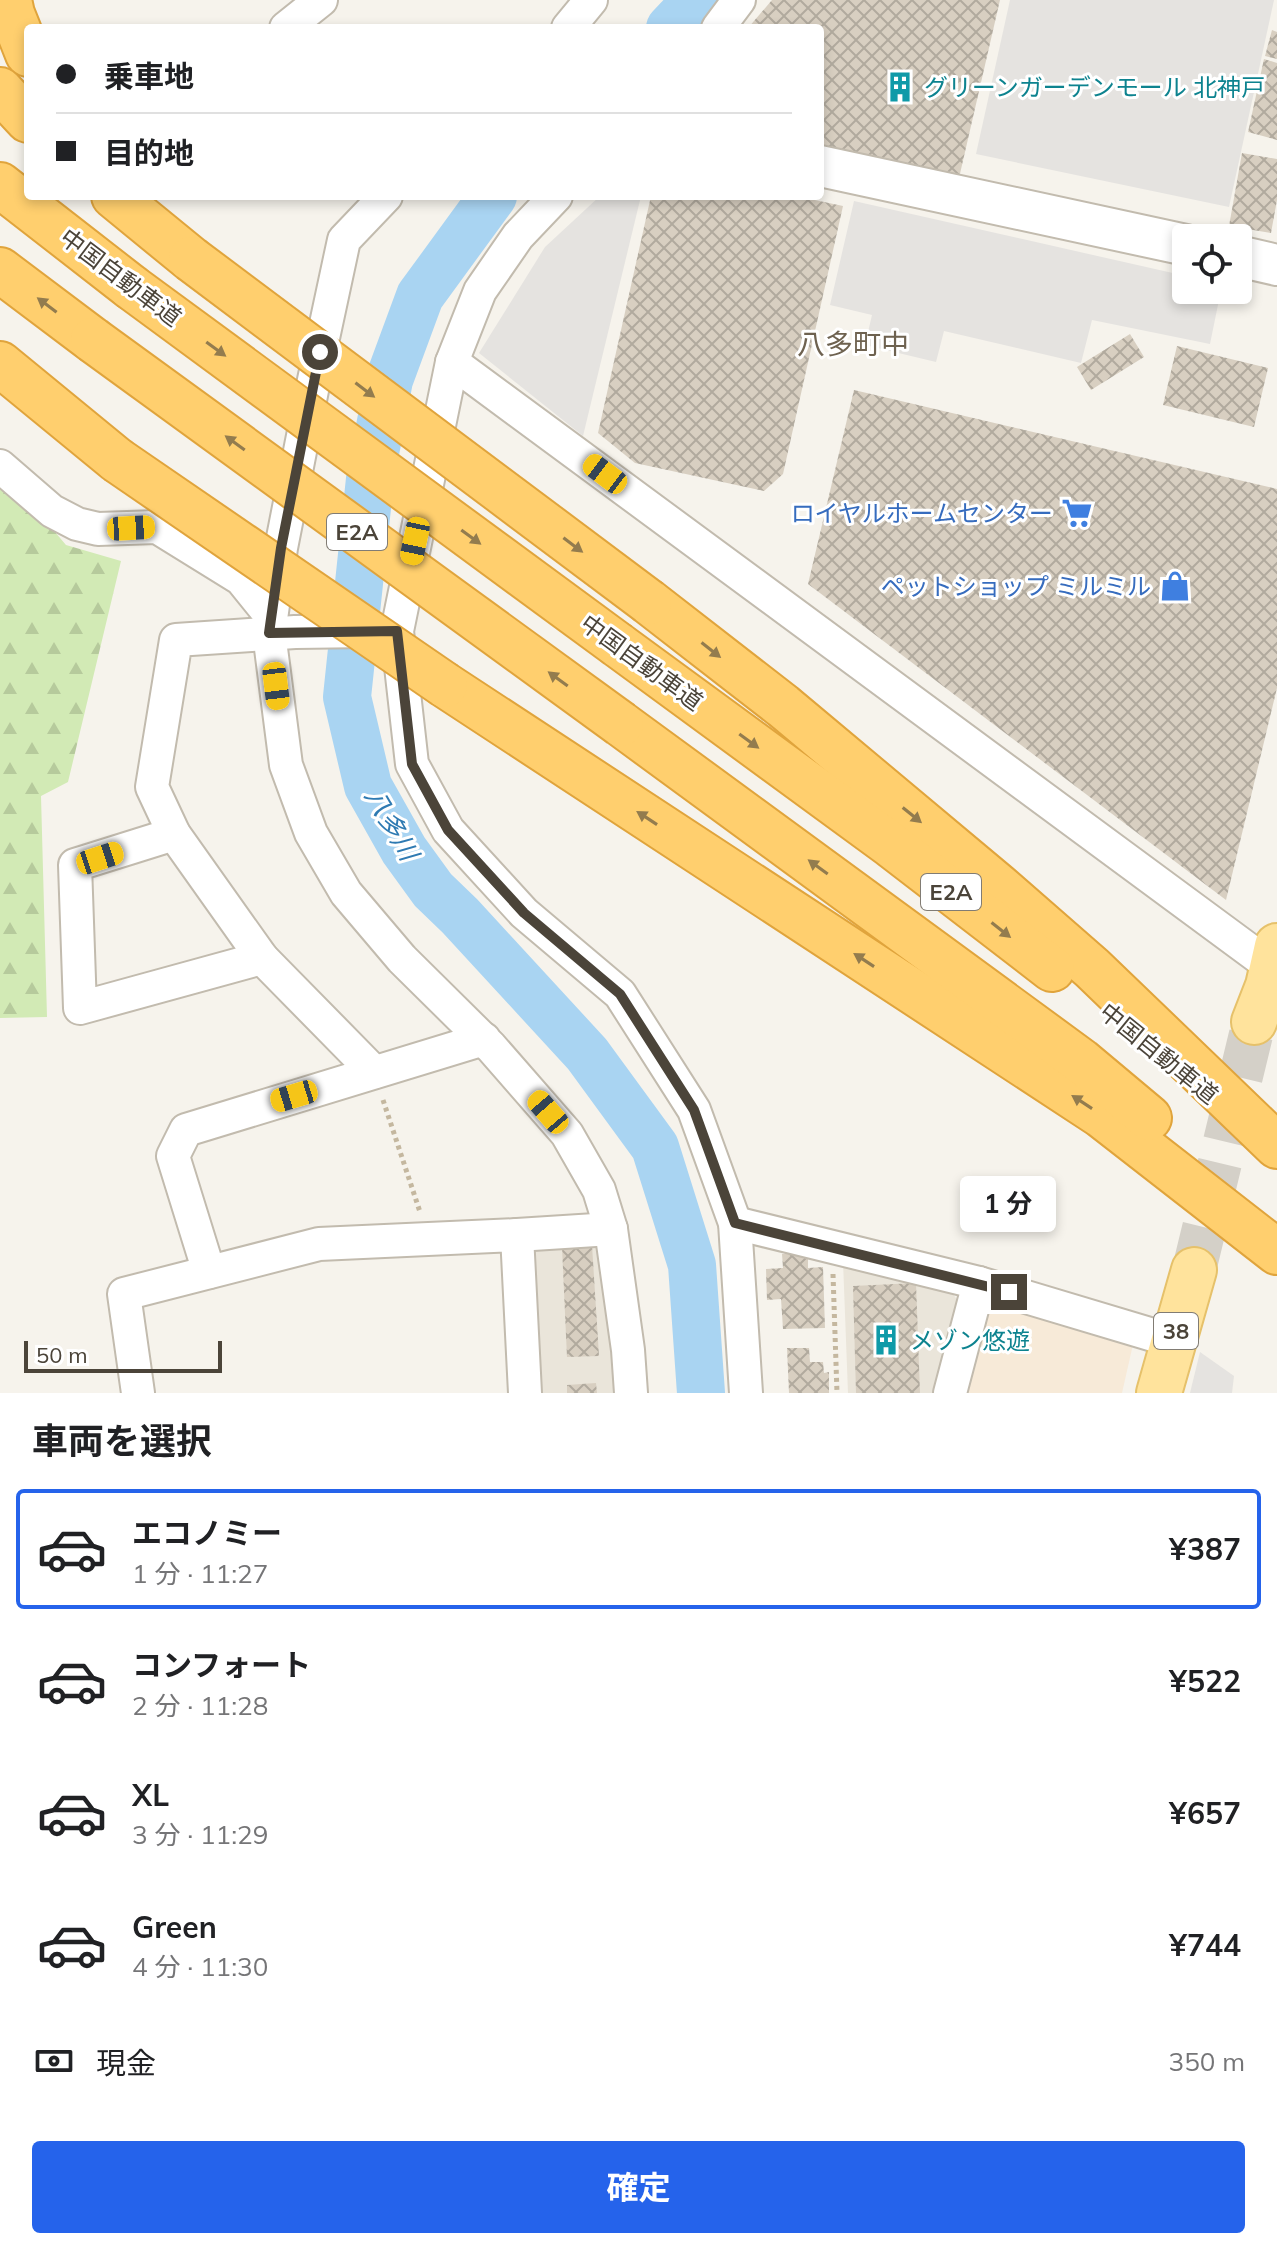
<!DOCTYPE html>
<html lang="ja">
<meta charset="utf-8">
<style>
:root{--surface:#fff;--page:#f6f6f6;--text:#202124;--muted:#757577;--line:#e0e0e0;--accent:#2563eb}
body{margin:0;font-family:Mulish,"Noto Sans JP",sans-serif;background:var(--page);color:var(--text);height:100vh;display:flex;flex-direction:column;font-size:30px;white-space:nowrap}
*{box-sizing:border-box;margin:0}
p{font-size:26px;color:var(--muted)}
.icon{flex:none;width:44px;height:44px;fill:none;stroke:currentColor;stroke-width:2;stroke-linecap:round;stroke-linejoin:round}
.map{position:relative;height:1393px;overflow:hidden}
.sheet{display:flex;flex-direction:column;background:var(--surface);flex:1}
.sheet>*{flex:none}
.guide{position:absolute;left:24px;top:24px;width:800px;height:176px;border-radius:8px;box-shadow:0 4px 12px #0003;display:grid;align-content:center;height:176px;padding:0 32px;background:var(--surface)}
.controls{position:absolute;left:1172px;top:224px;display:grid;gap:16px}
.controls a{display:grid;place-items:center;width:80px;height:80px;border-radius:8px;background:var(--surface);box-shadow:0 4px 12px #0003;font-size:40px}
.scale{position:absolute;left:24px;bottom:20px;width:198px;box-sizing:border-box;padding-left:8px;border:4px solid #4b4439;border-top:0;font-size:22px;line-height:28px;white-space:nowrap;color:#4b4439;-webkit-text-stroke:6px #fff;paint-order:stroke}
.end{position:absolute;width:36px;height:36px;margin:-18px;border:10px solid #4b4439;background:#fff;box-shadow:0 0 0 4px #fff}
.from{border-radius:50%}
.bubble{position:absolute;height:56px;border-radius:8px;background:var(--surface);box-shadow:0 4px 12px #0003;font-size:26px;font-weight:700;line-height:56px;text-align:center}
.car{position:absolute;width:24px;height:48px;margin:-24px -12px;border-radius:10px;box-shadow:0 0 6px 2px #0007;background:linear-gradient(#f5c518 24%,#345 0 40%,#f5c518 0 76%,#345 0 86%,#f5c518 0)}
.guide b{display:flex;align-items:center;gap:28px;height:76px;font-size:30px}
.guide b+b{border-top:2px solid var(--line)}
.guide i{width:20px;height:20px;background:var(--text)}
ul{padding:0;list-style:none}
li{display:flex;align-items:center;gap:24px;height:120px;margin:0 16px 12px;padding:0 16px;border:4px solid transparent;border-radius:8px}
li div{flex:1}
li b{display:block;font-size:30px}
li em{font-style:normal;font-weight:700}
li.current{border-color:var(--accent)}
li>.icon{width:72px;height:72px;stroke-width:1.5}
h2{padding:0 32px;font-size:36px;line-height:96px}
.pay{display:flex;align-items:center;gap:20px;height:88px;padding:0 32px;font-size:30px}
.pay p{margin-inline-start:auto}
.action{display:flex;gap:16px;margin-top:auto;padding:16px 32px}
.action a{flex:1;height:92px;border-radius:8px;background:var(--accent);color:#fff;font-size:32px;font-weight:700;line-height:92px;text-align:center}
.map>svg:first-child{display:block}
.residential{fill:#eae5da}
.commercial{fill:#f7ead8}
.forest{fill:url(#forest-firs)}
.parking{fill:#e5e3e0}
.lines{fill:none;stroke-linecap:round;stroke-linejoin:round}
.river{stroke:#a9d4f2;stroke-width:48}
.building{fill:url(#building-cross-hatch)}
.primary-tunnel{stroke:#d4d0c8;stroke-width:44;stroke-dasharray:44 22;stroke-linecap:butt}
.minor-casing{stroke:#c2bbae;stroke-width:36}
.tertiary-casing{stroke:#c2bbae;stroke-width:44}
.primary-casing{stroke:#e6c16a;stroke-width:48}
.motorway-casing{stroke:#e0a43c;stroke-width:48}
.path{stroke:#c4b79f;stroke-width:5;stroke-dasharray:4 4;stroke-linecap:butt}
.minor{stroke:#fff;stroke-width:32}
.tertiary{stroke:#fff;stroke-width:40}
.primary{stroke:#ffe39c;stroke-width:44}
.motorway{stroke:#ffcf6e;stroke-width:44}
.motorway-bridge-casing{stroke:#e0a43c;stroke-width:48;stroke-linecap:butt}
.motorway-bridge{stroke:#ffcf6e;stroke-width:44}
.oneway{fill:#937c4e}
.route{stroke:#4b4439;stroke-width:10}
.labels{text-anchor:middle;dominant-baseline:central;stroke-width:6;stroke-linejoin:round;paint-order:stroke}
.shield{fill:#fff;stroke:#817c74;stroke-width:2}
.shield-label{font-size:22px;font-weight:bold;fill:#4b4439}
.culture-label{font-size:24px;fill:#0d838f;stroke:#fff;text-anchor:start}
.street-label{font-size:24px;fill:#4b4439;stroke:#fff}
.shop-label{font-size:24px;fill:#366cbe;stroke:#fff;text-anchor:end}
.water-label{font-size:26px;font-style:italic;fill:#2e7ab2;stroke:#fff}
.quarter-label{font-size:28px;fill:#6e6250;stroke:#fff}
</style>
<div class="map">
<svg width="1277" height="1393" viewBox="0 0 1277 1393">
<defs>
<pattern id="forest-firs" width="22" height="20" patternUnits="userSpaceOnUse" patternTransform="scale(2)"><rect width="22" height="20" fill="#d2eab5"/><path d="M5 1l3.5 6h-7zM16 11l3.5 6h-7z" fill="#b6ca9c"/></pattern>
<pattern id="building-cross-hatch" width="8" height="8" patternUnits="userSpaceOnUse" patternTransform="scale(2)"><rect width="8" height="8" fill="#d8cfc1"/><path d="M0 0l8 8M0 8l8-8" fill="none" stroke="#b1aa9e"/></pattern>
</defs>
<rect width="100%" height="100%" fill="#f6f3ec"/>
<g class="residential">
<polygon points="587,1237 602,1247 619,1393 538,1393 529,1254 541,1239"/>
<polygon points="843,1261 950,1290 961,1305 938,1393 848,1393"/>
</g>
<polygon class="commercial" points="998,1301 1134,1340 1122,1393 962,1393 984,1311"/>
<polygon class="forest" points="0,467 66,545 121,561 68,782 41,796 47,1017 0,1018"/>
<g class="parking">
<polygon points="1010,0 1274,0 1229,207 976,154"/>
<polygon points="600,196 641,196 583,436 479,353 545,247"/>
<polygon points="854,201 1186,276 1186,290 1221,290 1210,344 1092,320 1081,363 944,331 936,362 865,345 872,315 830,305"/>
<polygon points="1200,1352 1234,1376 1232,1393 1190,1393"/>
</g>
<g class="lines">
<g class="river">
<polyline points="670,28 688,9 693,0"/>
<polyline points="493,196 420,296 389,380 370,479 347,697 368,786 404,850 433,890 460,916 587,1054 655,1147 692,1265 701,1393"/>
</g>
</g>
<g class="building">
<polygon points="772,0 1000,0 959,178 820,146 820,28 748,28"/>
<polygon points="1272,30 1277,32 1277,59 1265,56"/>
<polygon points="1264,59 1277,63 1277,140 1248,132"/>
<polygon points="1242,153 1277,159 1277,200 1271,233 1229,226"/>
<polygon points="651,196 796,196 843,206 783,474 764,491 635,463 598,433"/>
<polygon points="1130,334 1144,357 1091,390 1077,367"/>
<polygon points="1177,346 1268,368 1254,427 1163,405"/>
<polygon points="854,390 1277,489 1277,688 1226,900 808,584"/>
<polygon points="592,1245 599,1356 567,1357 562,1247"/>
<polygon points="782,1254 808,1254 808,1268 823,1267 825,1328 783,1329 781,1299 767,1300 766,1269 783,1268"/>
<polygon points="916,1283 920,1393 856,1393 853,1286"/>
<polygon points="787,1348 809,1348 810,1362 823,1362 824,1373 829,1372 829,1393 789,1393"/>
<polygon points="596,1383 597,1393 567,1393 567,1385"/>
</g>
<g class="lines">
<polyline class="primary-tunnel" points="1194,1270 1254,1022"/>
<g class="minor-casing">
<g id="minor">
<polyline points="286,28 321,0"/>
<polyline points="568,28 591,0"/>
<polyline points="718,28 739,0"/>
<polyline points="386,196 344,240 314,380 281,548 269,633 286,765 311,833 346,893 402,959 491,1047 567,1134 599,1190 611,1229 628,1350 631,1393"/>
<polyline points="556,196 518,236 480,291 452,362 397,631 412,764 448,830 524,913 620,994 694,1110 735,1223 746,1393"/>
<polyline points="452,362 1272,967"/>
<polyline points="0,466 52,511 77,524 98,529 157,527 241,579 271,616"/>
<polyline points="370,631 295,632 176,640 152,787 174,834 262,958 374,1072"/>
<polyline points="174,834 75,865 80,1008 262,958"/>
<polyline points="735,1223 979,1283 1173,1341"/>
<polyline points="517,1235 611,1229"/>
<polyline points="209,1272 173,1156 186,1130 484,1039"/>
<polyline points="138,1393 124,1294 319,1244 517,1235 525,1393"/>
<polyline points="950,1393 979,1283"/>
</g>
</g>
<g class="tertiary-casing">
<g id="tertiary">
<polyline points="820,166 1186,245"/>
<polyline points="1238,256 1277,265"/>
</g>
</g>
<g class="primary-casing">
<g id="primary">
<polyline points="1254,1022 1268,986 1277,946"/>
<polyline points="1159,1393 1194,1270"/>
</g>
</g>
<g class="motorway-casing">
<g id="motorway">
<polyline points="9,0 12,14 28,54"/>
<polyline points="0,90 28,120"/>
<polyline points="0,185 131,287"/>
<polyline points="114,196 191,259"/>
<polyline points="0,270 93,340"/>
<polyline points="0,364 117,460"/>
<polyline points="649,602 783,706 998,886 1092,968 1277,1146"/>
<polyline points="618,645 891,845 1052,969"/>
<polyline points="445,685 1101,1115 1277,1252"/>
<polyline points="621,724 1081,1061 1149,1118"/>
</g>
</g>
<g class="path">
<polyline points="383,1100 420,1212"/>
<polyline points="833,1274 837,1393"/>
</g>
<use href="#minor" class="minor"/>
<use href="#tertiary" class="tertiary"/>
<use href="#primary" class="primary"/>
<use href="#motorway" class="motorway"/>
<g class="motorway-bridge-casing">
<g id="motorway-bridge">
<polyline points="191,259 649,602"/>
<polyline points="131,287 618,645"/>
<polyline points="93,340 621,724"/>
<polyline points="117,460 445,685"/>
</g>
</g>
<use href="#motorway-bridge" class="motorway-bridge"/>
</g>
<defs><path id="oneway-solid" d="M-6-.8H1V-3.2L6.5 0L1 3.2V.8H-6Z" transform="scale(2)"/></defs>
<g class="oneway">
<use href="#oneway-solid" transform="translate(47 305) rotate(-143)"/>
<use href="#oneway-solid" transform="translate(216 349) rotate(36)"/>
<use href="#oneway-solid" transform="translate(365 390) rotate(37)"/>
<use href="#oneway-solid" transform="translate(235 443) rotate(-144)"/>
<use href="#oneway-solid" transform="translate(471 537) rotate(36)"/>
<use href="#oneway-solid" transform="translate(573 545) rotate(37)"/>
<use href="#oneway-solid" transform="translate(711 650) rotate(38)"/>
<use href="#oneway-solid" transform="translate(558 679) rotate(-144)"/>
<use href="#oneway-solid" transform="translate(749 741) rotate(36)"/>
<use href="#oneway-solid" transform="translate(912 815) rotate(39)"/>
<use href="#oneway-solid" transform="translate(647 818) rotate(-147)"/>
<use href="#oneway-solid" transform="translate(818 867) rotate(-144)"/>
<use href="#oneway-solid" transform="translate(1001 930) rotate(38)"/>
<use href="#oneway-solid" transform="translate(864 960) rotate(-147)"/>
<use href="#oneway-solid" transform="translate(1082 1102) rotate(-147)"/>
</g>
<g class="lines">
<polyline class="route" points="320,352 281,548 269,633 397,631 412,764 448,830 524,913 620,994 694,1110 735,1223 1009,1292"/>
</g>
<defs>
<g id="building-bare" transform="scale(2.4)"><path d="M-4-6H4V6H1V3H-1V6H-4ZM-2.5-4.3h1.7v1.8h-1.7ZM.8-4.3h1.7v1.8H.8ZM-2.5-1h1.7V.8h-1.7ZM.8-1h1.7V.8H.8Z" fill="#0f9aa8" stroke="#fff" stroke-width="2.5" paint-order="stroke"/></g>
<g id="supermarket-bare" transform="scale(2.4)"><path d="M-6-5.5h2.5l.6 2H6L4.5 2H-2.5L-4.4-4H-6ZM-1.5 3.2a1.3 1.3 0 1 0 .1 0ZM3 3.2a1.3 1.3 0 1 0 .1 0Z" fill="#3f7fe0" stroke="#fff" stroke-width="2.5" paint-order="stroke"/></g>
<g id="shop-bare" transform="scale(2.4)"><path d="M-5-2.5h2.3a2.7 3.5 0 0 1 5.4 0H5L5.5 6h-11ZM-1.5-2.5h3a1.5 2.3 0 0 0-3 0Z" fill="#3f7fe0" stroke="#fff" stroke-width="2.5" paint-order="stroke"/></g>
</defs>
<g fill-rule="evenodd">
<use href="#building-bare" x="900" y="87"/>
<use href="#supermarket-bare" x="1077" y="513"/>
<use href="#shop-bare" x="1175" y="586"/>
<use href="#building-bare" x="886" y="1340"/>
</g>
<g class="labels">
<g class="shield">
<rect x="327" y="514" width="60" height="36" rx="6"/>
<rect x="921" y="874" width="60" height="36" rx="6"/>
<rect x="1154" y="1313" width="44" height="36" rx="6"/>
</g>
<g class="shield-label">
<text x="357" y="532">E2A</text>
<text x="951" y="892">E2A</text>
<text x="1176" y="1331">38</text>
</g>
<g class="culture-label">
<text x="924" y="87">グリーンガーデンモール 北神戸</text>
<text x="910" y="1340">メゾン悠遊</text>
</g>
<g class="street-label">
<text transform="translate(121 277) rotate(37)">中国自動車道</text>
<text transform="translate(642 662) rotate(36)">中国自動車道</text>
<text transform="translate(1159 1053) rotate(39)">中国自動車道</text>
</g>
<g class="shop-label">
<text x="1053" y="513">ロイヤルホームセンター</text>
<text x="1151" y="586">ペットショップ ミルミル</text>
</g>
<g class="water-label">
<text transform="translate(392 824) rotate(60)">八多川</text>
</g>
<g class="quarter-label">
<text x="853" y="343">八多町中</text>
</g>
</g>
</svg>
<div class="controls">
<a><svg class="icon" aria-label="locate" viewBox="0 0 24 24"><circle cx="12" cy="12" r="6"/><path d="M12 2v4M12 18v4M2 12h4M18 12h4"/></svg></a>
</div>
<div class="scale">50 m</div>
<i class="end from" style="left:320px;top:352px"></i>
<i class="end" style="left:1009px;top:1292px"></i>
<div class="bubble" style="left:960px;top:1176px;width:96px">1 分</div>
<i class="car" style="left:605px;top:474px;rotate:307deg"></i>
<i class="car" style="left:131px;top:528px;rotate:87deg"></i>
<i class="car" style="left:415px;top:541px;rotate:192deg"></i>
<i class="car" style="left:276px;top:686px;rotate:173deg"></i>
<i class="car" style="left:100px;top:858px;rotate:72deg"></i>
<i class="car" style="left:294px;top:1096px;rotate:253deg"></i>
<i class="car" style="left:548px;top:1112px;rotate:319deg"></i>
<div class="guide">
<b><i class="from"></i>乗車地</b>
<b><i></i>目的地</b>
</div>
</div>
<section class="sheet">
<h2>車両を選択</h2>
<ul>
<li class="current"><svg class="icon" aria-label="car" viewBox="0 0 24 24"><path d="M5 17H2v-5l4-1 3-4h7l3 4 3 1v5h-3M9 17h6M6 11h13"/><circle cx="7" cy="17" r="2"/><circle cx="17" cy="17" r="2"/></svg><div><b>エコノミー</b><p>1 分 · 11:27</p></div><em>¥387</em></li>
<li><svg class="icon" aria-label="car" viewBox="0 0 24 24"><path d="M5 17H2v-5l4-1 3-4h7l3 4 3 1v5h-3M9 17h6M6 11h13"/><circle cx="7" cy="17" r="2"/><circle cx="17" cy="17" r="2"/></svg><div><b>コンフォート</b><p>2 分 · 11:28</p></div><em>¥522</em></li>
<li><svg class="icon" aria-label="car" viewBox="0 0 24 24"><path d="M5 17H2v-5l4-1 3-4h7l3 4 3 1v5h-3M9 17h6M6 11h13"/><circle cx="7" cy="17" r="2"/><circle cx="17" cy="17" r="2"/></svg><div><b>XL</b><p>3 分 · 11:29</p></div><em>¥657</em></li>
<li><svg class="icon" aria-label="car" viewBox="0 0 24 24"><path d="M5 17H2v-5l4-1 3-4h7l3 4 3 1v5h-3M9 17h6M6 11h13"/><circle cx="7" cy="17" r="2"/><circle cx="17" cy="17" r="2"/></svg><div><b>Green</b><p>4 分 · 11:30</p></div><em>¥744</em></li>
</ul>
<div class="pay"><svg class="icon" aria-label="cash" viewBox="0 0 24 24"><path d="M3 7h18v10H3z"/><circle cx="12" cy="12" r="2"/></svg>現金<p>350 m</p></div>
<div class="action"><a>確定</a></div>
</section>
